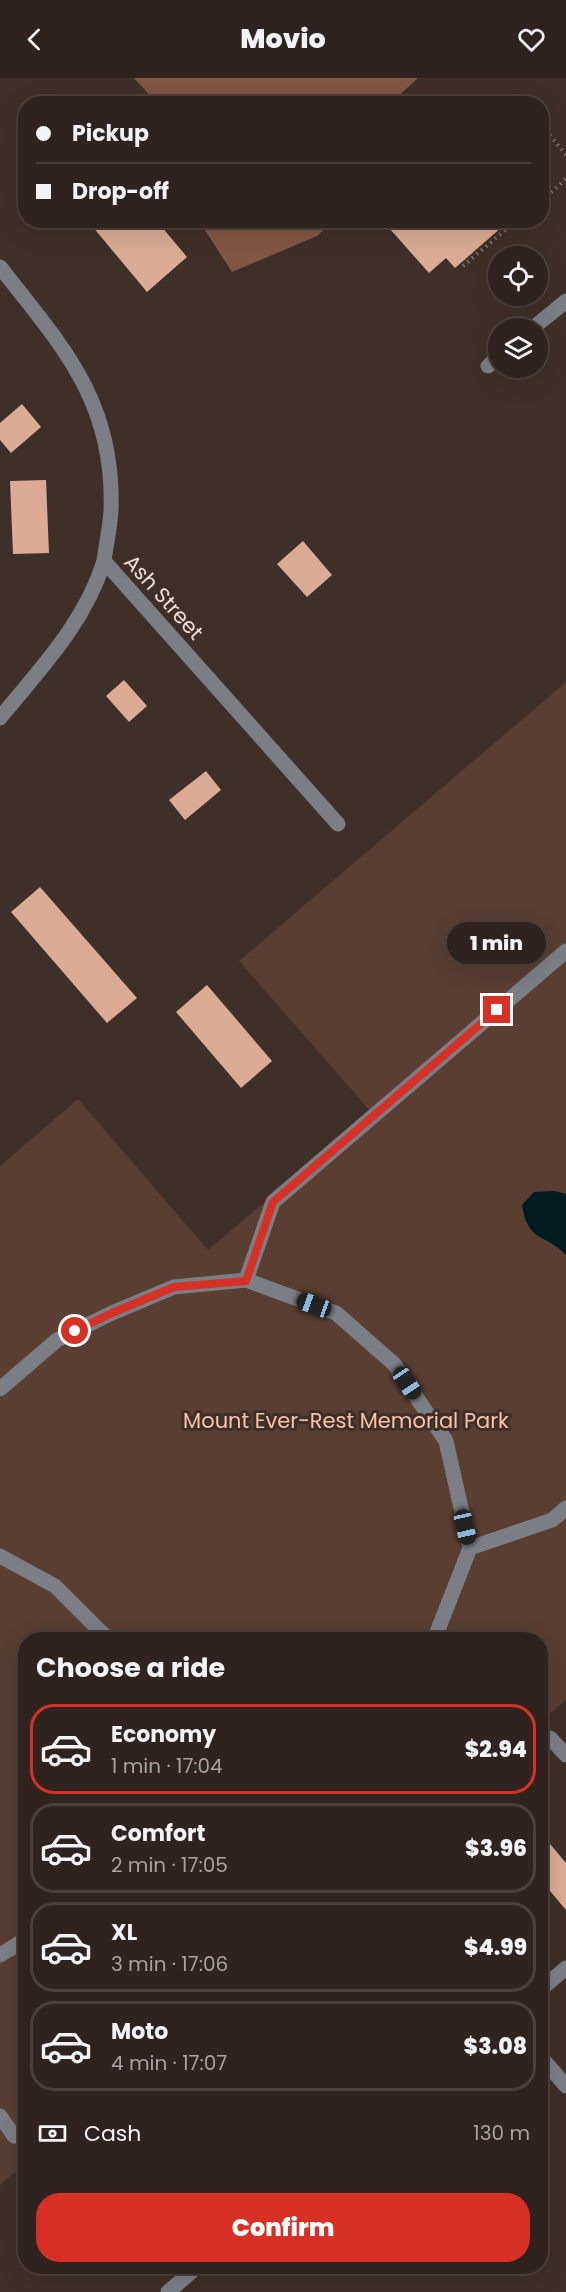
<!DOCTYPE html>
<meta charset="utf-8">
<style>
:root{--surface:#2e231e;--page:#362b27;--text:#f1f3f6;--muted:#a7a4a4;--line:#49403c;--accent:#d93025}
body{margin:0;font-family:Poppins,sans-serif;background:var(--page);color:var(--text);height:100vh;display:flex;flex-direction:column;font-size:22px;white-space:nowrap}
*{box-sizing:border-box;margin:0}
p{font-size:20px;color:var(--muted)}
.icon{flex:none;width:33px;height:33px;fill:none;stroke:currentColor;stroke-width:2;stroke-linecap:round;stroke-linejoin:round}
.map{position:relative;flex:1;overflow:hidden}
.side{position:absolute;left:18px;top:1554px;width:530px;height:642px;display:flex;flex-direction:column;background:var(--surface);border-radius:24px;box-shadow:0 6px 24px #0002,0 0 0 2px var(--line)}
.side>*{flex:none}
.banner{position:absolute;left:18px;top:18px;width:531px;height:132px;border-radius:24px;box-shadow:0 6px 24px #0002,0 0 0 2px var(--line);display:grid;align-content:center;height:132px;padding:0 18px;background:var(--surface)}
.tools{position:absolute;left:488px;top:168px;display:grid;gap:12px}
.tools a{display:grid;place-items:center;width:60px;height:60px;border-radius:50%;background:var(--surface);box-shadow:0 6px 24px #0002,0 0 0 2px var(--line);font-size:30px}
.end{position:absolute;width:27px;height:27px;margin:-14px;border:8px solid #d93025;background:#fff;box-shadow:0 0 0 3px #fff}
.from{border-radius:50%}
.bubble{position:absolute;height:42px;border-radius:21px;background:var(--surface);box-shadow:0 6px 24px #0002,0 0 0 2px var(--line);font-size:20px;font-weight:800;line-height:42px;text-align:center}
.car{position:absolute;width:18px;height:36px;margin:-18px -9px;border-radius:8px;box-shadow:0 0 4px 2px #0007;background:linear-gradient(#222 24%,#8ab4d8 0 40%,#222 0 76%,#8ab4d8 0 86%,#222 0)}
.banner b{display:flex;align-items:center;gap:21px;height:57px;font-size:22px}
.banner b+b{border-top:2px solid var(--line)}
.banner i{width:15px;height:15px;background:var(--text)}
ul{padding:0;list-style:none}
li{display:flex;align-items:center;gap:18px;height:90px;margin:0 12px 9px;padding:0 6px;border:3px solid var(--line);border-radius:24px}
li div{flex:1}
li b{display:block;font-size:22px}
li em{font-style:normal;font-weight:800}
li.current{border-color:var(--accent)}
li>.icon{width:54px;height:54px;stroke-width:1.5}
h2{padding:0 18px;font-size:27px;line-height:72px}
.pay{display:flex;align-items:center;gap:15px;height:66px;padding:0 18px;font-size:22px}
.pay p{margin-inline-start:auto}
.primary-button{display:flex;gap:12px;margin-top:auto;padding:12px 18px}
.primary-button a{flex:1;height:69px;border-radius:24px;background:var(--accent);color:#fff;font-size:24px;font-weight:800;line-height:69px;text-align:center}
header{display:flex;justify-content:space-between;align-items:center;height:78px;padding:0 18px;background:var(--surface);font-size:27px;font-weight:800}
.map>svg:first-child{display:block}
.green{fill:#593e31}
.forest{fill:#815743}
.water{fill:#001b1e}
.building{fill:#dbab95}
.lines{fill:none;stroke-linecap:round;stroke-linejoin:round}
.path{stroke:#80736d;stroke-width:4;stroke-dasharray:1.5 4.5;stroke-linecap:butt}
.minor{stroke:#7c7e86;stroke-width:15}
.route{stroke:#d93025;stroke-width:8}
.labels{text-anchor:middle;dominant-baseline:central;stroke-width:6;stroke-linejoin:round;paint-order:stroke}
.street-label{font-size:21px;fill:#eae0dc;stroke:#3e2f28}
.park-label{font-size:21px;fill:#fbc2a7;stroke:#3e2f28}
</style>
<header><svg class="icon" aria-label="back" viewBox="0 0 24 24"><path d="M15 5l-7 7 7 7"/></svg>Movio<svg class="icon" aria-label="heart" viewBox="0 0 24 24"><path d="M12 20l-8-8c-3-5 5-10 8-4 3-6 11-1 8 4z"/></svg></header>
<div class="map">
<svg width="566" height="2214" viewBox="0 0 566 2214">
<rect width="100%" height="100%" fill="#3e2f28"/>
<polygon class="green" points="566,604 566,1622 540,1644 540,1562 26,1562 26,2085 0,2107 0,1088 78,1021 208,1172 371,1034 239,883"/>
<g class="forest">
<polygon points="134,0 418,0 390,26 157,25"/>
<polygon points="199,143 333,143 317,158 232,194"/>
</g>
<path class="water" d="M554 1113 566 1116V1177C545 1155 528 1165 522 1127L534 1114Z"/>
<g class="building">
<polygon points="87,142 156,142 187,179 147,214"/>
<polygon points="382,142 510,142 455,190 446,180 429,195"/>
<polygon points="22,326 41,349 11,375 0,362 0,345"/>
<polygon points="46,402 49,475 13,476 10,403"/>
<polygon points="303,463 332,497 307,519 277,486"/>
<polygon points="124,602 147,628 129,644 106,618"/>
<polygon points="206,693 221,712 185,742 169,722"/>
<polygon points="40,809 137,920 107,945 11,834"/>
<polygon points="207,907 272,983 241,1010 176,934"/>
<polygon points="540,1754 566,1785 566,1832 540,1801"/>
</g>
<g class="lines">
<g class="path">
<polyline points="511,26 517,26"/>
<polyline points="542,48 566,77"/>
<polyline points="542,122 566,101"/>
<polyline points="463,188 517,142"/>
</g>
<g class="minor">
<path d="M0 189C63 269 115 324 111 433 110 450 106 467 104 483L338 746"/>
<polyline points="533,250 566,223"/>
<polyline points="488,288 498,279"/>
<path d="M0 640C40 591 85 545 104 483"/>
<polyline points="246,1202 273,1124 566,873"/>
<polyline points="0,1311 57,1262 112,1235 174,1209 246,1202 336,1235 394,1286 446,1363 470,1470 434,1562"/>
<polyline points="470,1470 552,1442 566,1430"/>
<polyline points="0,1478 55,1508 109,1562"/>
<polyline points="550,1660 566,1677"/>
<polyline points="0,1877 26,1861"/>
<polyline points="540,1912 566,1890"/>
<polyline points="540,1978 566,2008"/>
<polyline points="0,2038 14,2058"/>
<polyline points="168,2214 198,2188"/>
</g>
</g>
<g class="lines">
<polyline class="route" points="75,1253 112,1235 174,1209 246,1203 273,1124 497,932"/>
</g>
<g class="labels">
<g class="street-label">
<text transform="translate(164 519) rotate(48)">Ash Street</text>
</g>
<g class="park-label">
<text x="346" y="1342">Mount Ever-Rest Memorial Park</text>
</g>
</g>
</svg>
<div class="tools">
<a><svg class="icon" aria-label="locate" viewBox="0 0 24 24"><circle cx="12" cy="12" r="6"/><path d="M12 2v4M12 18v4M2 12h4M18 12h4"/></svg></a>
<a><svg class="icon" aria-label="layers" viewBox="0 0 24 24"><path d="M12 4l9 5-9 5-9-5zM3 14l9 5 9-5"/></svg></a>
</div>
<i class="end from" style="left:75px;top:1253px"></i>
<i class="end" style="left:497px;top:932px"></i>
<div class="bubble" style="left:447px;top:844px;width:99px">1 min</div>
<i class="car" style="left:314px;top:1227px;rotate:290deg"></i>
<i class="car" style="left:407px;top:1305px;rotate:146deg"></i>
<i class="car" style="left:465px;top:1449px;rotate:167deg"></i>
<div class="banner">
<b><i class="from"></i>Pickup</b>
<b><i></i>Drop-off</b>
</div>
<section class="side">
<h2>Choose a ride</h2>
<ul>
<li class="current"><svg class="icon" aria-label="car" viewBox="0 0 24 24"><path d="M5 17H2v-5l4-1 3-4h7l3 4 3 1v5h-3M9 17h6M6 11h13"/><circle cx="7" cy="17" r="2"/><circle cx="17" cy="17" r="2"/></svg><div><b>Economy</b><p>1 min · 17:04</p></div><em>$2.94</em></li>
<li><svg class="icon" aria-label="car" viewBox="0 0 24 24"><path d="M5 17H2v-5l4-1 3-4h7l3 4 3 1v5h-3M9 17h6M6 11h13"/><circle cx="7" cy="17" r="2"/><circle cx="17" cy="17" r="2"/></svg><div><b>Comfort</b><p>2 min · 17:05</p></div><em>$3.96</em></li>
<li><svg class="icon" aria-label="car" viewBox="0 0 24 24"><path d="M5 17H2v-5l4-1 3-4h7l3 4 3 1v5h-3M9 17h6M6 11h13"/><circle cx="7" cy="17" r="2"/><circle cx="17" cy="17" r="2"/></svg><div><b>XL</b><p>3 min · 17:06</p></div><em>$4.99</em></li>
<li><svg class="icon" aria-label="car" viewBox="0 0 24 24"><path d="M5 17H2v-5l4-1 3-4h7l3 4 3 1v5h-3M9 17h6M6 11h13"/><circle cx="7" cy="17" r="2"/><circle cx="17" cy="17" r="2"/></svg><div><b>Moto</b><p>4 min · 17:07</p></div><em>$3.08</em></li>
</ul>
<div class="pay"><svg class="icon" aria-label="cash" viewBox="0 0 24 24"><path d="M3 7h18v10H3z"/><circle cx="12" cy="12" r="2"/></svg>Cash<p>130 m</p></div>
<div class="primary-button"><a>Confirm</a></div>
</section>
</div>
